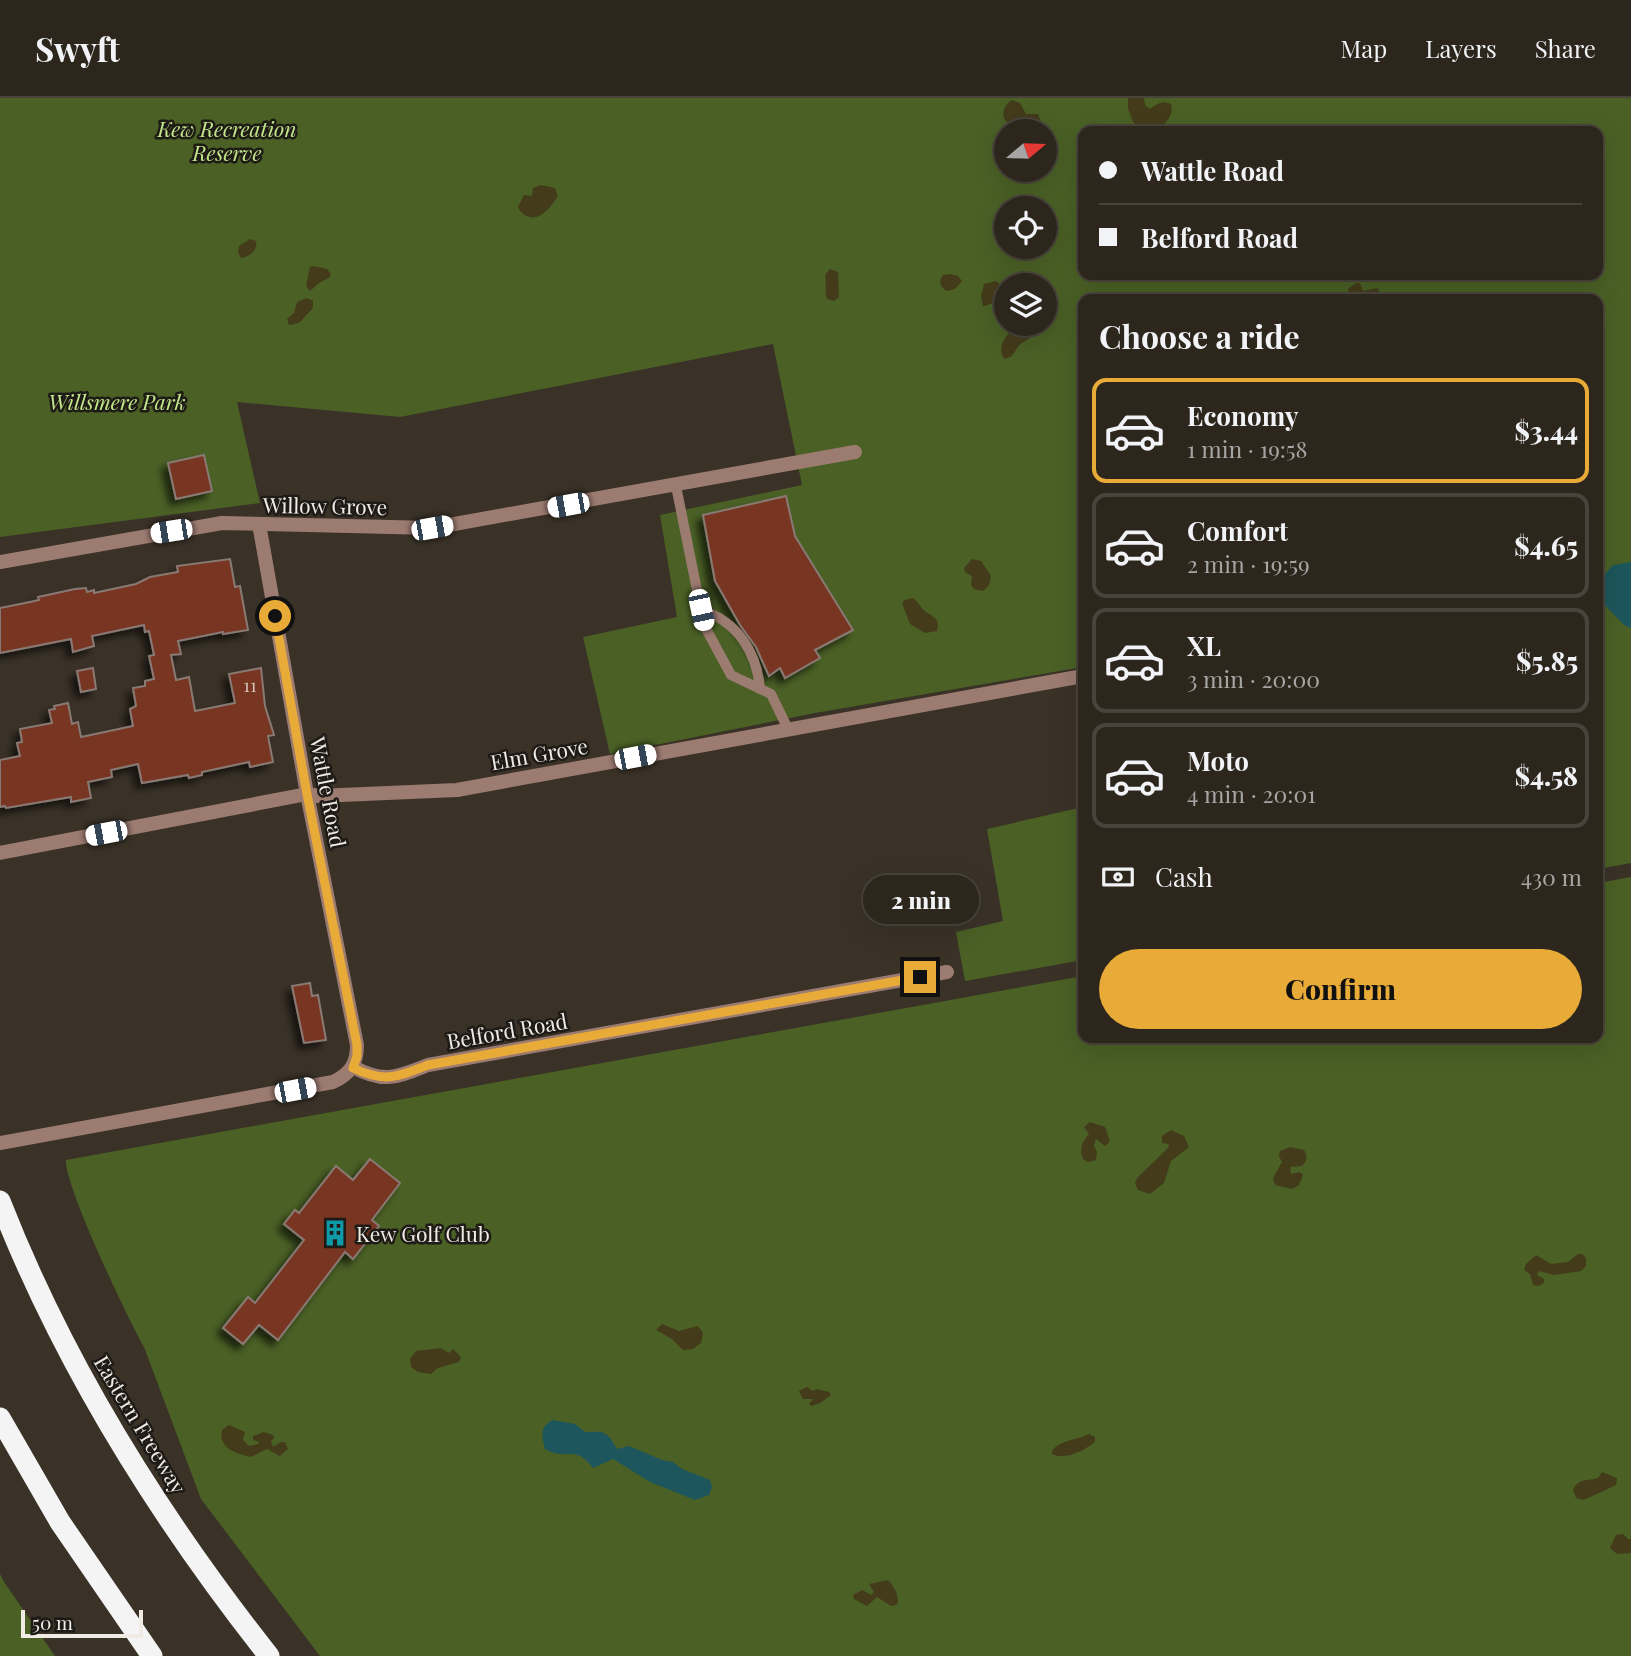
<!DOCTYPE html>
<meta charset="utf-8">
<style>
:root{--surface:#2c261d;--page:#342e26;--text:#f1f3f6;--muted:#a6a5a4;--line:#48433b;--accent:#e9ab38}
body{margin:0;font-family:"Playfair Display",serif;background:var(--page);color:var(--text);height:100vh;display:flex;flex-direction:column;font-size:26px;white-space:nowrap}
*{box-sizing:border-box;margin:0}
p{font-size:23px;color:var(--muted)}
.icon{flex:none;width:38px;height:38px;fill:none;stroke:currentColor;stroke-width:2;stroke-linecap:round;stroke-linejoin:round}
.map{position:relative;flex:1;overflow:hidden}
.panel{position:absolute;left:1078px;top:196px;width:525px;height:749px;display:flex;flex-direction:column;background:var(--surface);border-radius:14px;box-shadow:0 7px 28px #0002,0 0 0 2px var(--line)}
.panel>*{flex:none}
.top-card{position:absolute;left:1078px;top:28px;width:525px;height:154px;border-radius:14px;box-shadow:0 7px 28px #0002,0 0 0 2px var(--line);display:grid;align-content:center;height:154px;padding:0 21px;background:var(--surface)}
.needle{width:46px;rotate:71deg}
.tools{position:absolute;left:994px;top:21px;display:grid;gap:14px}
.tools a{display:grid;place-items:center;width:63px;height:63px;border-radius:50%;background:var(--surface);box-shadow:0 7px 28px #0002,0 0 0 2px var(--line);font-size:35px}
.scale{position:absolute;left:21px;bottom:18px;width:122px;box-sizing:border-box;padding-left:7px;border:4px solid #f0ebe4;border-top:0;font-size:19px;line-height:24px;white-space:nowrap;color:#f0ebe4;-webkit-text-stroke:5px #1e1a16;paint-order:stroke}
.end{position:absolute;width:32px;height:32px;margin:-16px;border:9px solid #e9ab38;background:#111;box-shadow:0 0 0 4px #111}
.from{border-radius:50%}
.bubble{position:absolute;height:49px;border-radius:24px;background:var(--surface);box-shadow:0 7px 28px #0002,0 0 0 2px var(--line);font-size:23px;font-weight:800;line-height:49px;text-align:center}
.car{position:absolute;width:21px;height:42px;margin:-21px -10px;border-radius:9px;box-shadow:0 0 5px 2px #0007;background:linear-gradient(#fff 24%,#345 0 40%,#fff 0 76%,#345 0 86%,#fff 0)}
.top-card b{display:flex;align-items:center;gap:24px;height:66px;font-size:26px}
.top-card b+b{border-top:2px solid var(--line)}
.top-card i{width:18px;height:18px;background:var(--text)}
ul{padding:0;list-style:none}
li{display:flex;align-items:center;gap:21px;height:105px;margin:0 14px 10px;padding:0 7px;border:4px solid var(--line);border-radius:14px}
li div{flex:1}
li b{display:block;font-size:26px}
li em{font-style:normal;font-weight:800}
li.on{border-color:var(--accent)}
li>.icon{width:63px;height:63px;stroke-width:1.5}
h2{padding:0 21px;font-size:32px;line-height:84px}
.pay{display:flex;align-items:center;gap:18px;height:77px;padding:0 21px;font-size:26px}
.pay p{margin-inline-start:auto}
.primary-button{display:flex;gap:14px;margin-top:auto;padding:14px 21px}
.primary-button a{flex:1;height:80px;border-radius:42px;background:var(--accent);color:#111;font-size:28px;font-weight:800;line-height:80px;text-align:center}
header{display:flex;align-items:center;gap:42px;box-sizing:border-box;height:98px;padding:0 35px;background:var(--surface);border-bottom:2px solid var(--line)}
header strong{font-size:33px}
nav{display:flex;gap:38px;margin-inline-start:auto;font-size:24px}
.map>svg:first-child{display:block}
.green{fill:#4a6025;fill-rule:evenodd}
.sand{fill:#433b1a}
.water{fill:#1d565c}
.building{fill:#783622;stroke:#897974;stroke-width:2;filter:url(#shadow)}
.lines{fill:none;stroke-linecap:round;stroke-linejoin:round}
.service{stroke:#9c7b71;stroke-width:10}
.minor{stroke:#9c7b71;stroke-width:14}
.motorway{stroke:#f4f4f4;stroke-width:21}
.route{stroke:#e9ab38;stroke-width:9}
.labels{text-anchor:middle;dominant-baseline:central;stroke-width:5;stroke-linejoin:round;paint-order:stroke}
.number-label{font-size:18px;fill:#d2beb4}
.park-label{font-size:21px;font-style:italic;fill:#c1e789;stroke:#1e1a16}
.street-label{font-size:21px;fill:#f0ebe4;stroke:#1e1a16}
.poi-label{font-size:21px;fill:#f0ebe4;stroke:#1e1a16;text-anchor:start}
</style>
<header>
<strong>Swyft</strong>
<nav><a>Map</a><a>Layers</a><a>Share</a></nav>
</header>
<div class="map">
<svg width="1631" height="1558" viewBox="0 0 1631 1558">
<defs>
<filter id="shadow"><feDropShadow dx="-6" dy="6" stdDeviation="3.5" flood-color="#0009"/></filter>
</defs>
<rect width="100%" height="100%" fill="#3a3227"/>
<g class="green">
<path d="M0 0H1631V765L1598 771V201H1083V569L815 615 610 656 583 539 677 519 660 417 802 387 773 246 400 319 237 304 260 405 0 439ZM1006 33H1045V72H1006ZM1083 33H1598V177H1083ZM1006 110H1045V149H1006ZM1006 187H1045V226H1006Z"/>
<polygon points="1083,709 1083,862 965,883 956,834 1003,823 987,731"/>
<path d="M1631 779V1558H320L201 1401 144 1249C128 1221 64 1087 66 1062L1083 878V940H1598V785Z"/>
<polygon points="0,1476 4,1484 55,1558 0,1558"/>
</g>
<g class="sand">
<path d="M1128 0H1144L1145 7 1150 11C1158 6 1161 2 1171 6 1175 19 1161 33 1148 32 1142 32 1137 28 1133 24L1128 10Z"/>
<path d="M1012 2 1020 5 1026 16H1038L1043 30 1040 33C1033 33 1032 28 1025 26 1020 25 1013 29 1009 26 999 19 1004 7 1012 2Z"/>
<path d="M541 87 555 90 558 98C549 112 535 129 520 113L518 109 524 97 532 98 533 90Z"/>
<path d="M250 141 256 143C258 153 250 158 241 160L238 154 239 148Z"/>
<polygon points="313,168 327,171 331,176 330,179 319,185 310,193 306,188 310,169"/>
<path d="M830 171 838 174 839 199 834 203 827 201C824 193 827 185 825 177Z"/>
<polygon points="950,176 958,178 962,183 955,191 946,193 941,188 940,182 943,177"/>
<path d="M996 183 1003 189C1003 198 992 208 983 208L981 198 984 186Z"/>
<polygon points="1356,185 1360,185 1363,193 1377,190 1379,193 1378,201 1345,201 1350,200 1348,191"/>
<polygon points="307,200 313,203 313,210 299,225 289,227 287,221 294,215 297,204"/>
<path d="M1015 226H1030L1032 228 1033 238 1019 247 1012 258 1005 261C994 248 1009 237 1015 226Z"/>
<polygon points="972,461 981,463 991,478 989,487 983,493 974,491 971,487 972,478 965,474 964,470"/>
<path d="M913 500C918 504 921 510 926 514 935 520 940 521 937 533L925 535 910 526 902 505 905 502Z"/>
<path d="M1090 1024 1105 1029 1110 1043 1105 1048 1096 1041 1094 1048 1097 1054 1096 1062 1088 1064 1083 1061C1079 1051 1082 1044 1089 1036L1084 1029Z"/>
<polygon points="1171,1032 1184,1038 1189,1049 1171,1063 1164,1085 1150,1096 1138,1092 1135,1085 1137,1080 1168,1050 1169,1046 1162,1045 1162,1038"/>
<path d="M1290 1049 1304 1052C1308 1057 1307 1064 1302 1068L1290 1069 1291 1076 1300 1074 1303 1077 1299 1087 1292 1091 1275 1087 1273 1080 1282 1064 1279 1058 1280 1053Z"/>
<polygon points="1578,1156 1582,1156 1586,1160 1586,1168 1581,1173 1554,1177 1539,1173 1537,1177 1544,1181 1544,1185 1538,1188 1533,1187 1530,1176 1524,1172 1526,1166 1536,1157 1551,1166 1568,1164"/>
<polygon points="662,1226 679,1233 698,1228 703,1235 701,1245 693,1251 683,1252 672,1241 656,1232"/>
<polygon points="441,1250 449,1255 453,1251 461,1259 459,1264 438,1270 431,1276 418,1274 411,1269 410,1261 416,1253"/>
<polygon points="807,1289 813,1293 817,1291 829,1294 831,1297 820,1305 811,1308 809,1306 813,1301 803,1301 799,1293"/>
<path d="M229 1327 245 1334 243 1342 249 1348 258 1346 259 1344 253 1342V1338L264 1334 273 1337 274 1340 271 1343 273 1349 281 1344H285L288 1351 280 1358 267 1351 251 1359C236 1356 218 1350 222 1332Z"/>
<path d="M1089 1336 1095 1339V1344C1085 1352 1065 1363 1052 1356V1353C1060 1342 1077 1342 1089 1336Z"/>
<path d="M1602 1374 1617 1380 1616 1387 1584 1402 1576 1400 1573 1392C1578 1380 1588 1383 1598 1380Z"/>
<polygon points="1623,1436 1628,1441 1631,1441 1631,1455 1617,1456 1610,1450 1616,1437"/>
<path d="M888 1482C894 1488 900 1499 897 1507L891 1508 877 1499 867 1508 854 1501 853 1497 862 1492 871 1497 874 1494 869 1486Z"/>
</g>
<g class="water">
<polygon points="1631,464 1631,530 1624,527 1598,500 1598,484 1613,467"/>
<path d="M552 1322 575 1326 585 1334C605 1333 607 1333 617 1351L629 1348 662 1362 673 1364 682 1371 710 1382 712 1389 709 1397 695 1402 650 1384 613 1361 593 1370C574 1345 568 1364 545 1351 542 1337 539 1331 552 1322Z"/>
</g>
<g class="building">
<polygon points="204,357 212,393 176,401 168,365"/>
<polygon points="786,398 795,438 853,532 815,552 820,560 785,580 780,570 769,578 756,549 740,527 715,483 703,417"/>
<polygon points="230,461 235,489 240,488 248,532 223,536 223,534 178,543 181,556 171,557 176,582 189,579 195,613 235,605 229,576 261,570 265,608 274,637 268,638 273,664 250,669 249,664 202,674 202,677 189,680 188,677 142,685 138,666 111,672 112,679 88,684 91,700 71,704 71,699 6,710 5,708 0,709 0,662 20,658 17,645 22,644 20,631 52,625 49,612 55,611 54,608 68,605 72,626 78,624 81,639 133,628 130,611 136,608 133,590 145,588 145,583 154,581 149,558 154,557 149,533 145,534 144,527 92,538 94,548 73,554 71,541 0,555 0,510 30,504 39,502 38,499 75,491 86,490 87,494 94,492 94,495 136,486 150,479 178,474 177,468"/>
<polygon points="93,570 96,591 81,594 77,573"/>
<polygon points="310,885 312,898 318,897 326,942 304,945 292,888"/>
<polygon points="370,1061 400,1085 372,1122 379,1128 353,1161 345,1154 278,1242 259,1227 243,1246 223,1230 248,1199 255,1205 304,1142 284,1126 295,1112 299,1115 336,1068 353,1082"/>
</g>
<g class="lines">
<g class="service">
<polyline points="676,388 704,527 731,577 771,596 788,631"/>
<path d="M701 512C737 523 757 554 760 591"/>
</g>
<g class="minor">
<polyline points="0,464 222,425 432,430 855,354"/>
<polyline points="0,755 307,696 318,698 457,692 1083,578"/>
<path d="M353 969C385 986 397 979 428 967L947 874"/>
<path d="M0 1045 333 984C350 976 357 966 357 947L307 696 259 426"/>
</g>
<g class="motorway">
<path d="M0 1103C64 1267 160 1420 269 1558"/>
<polyline points="0,1320 60,1424 152,1558"/>
</g>
</g>
<g class="lines">
<path class="route" d="M275 518 307 696 357 947V958L353 970C385 985 397 979 428 967L920 879"/>
</g>
<defs>
<g id="building-bare" transform="scale(2.1)"><path d="M-4-6H4V6H1V3H-1V6H-4ZM-2.5-4.3h1.7v1.8h-1.7ZM.8-4.3h1.7v1.8H.8ZM-2.5-1h1.7V.8h-1.7ZM.8-1h1.7V.8H.8Z" fill="#0f9aa8" stroke="#1e1a16" stroke-width="2.5" paint-order="stroke"/></g>
</defs>
<g fill-rule="evenodd">
<use href="#building-bare" x="335" y="1135"/>
</g>
<g class="labels">
<g class="number-label">
<text x="250" y="587">11</text>
</g>
<g class="park-label">
<text x="227" y="30">Kew Recreation<tspan x="227" dy="24">Reserve</tspan></text>
<text x="117" y="303">Willsmere Park</text>
</g>
<g class="street-label">
<text transform="translate(325 407) rotate(1)">Willow Grove</text>
<text transform="translate(539 655) rotate(-10)">Elm Grove</text>
<text transform="translate(329 694) rotate(79)">Wattle Road</text>
<text transform="translate(507 932) rotate(-10)">Belford Road</text>
<text transform="translate(141 1326) rotate(59)">Eastern Freeway</text>
</g>
<g class="poi-label">
<text x="356" y="1135">Kew Golf Club</text>
</g>
</g>
</svg>
<div class="tools">
<a><svg class="needle" viewBox="-14 -14 28 28"><path d="M0-13l5 13h-10z" fill="#e53935"/><path d="M0 13l5-13h-10z" fill="#a6a5a4"/></svg></a>
<a><svg class="icon" aria-label="locate" viewBox="0 0 24 24"><circle cx="12" cy="12" r="6"/><path d="M12 2v4M12 18v4M2 12h4M18 12h4"/></svg></a>
<a><svg class="icon" aria-label="layers" viewBox="0 0 24 24"><path d="M12 4l9 5-9 5-9-5zM3 14l9 5 9-5"/></svg></a>
</div>
<div class="scale">50 m</div>
<i class="end from" style="left:275px;top:518px"></i>
<i class="end" style="left:920px;top:879px"></i>
<div class="bubble" style="left:863px;top:777px;width:116px">2 min</div>
<i class="car" style="left:568px;top:407px;rotate:260deg"></i>
<i class="car" style="left:432px;top:430px;rotate:80deg"></i>
<i class="car" style="left:171px;top:433px;rotate:261deg"></i>
<i class="car" style="left:701px;top:512px;rotate:168deg"></i>
<i class="car" style="left:635px;top:659px;rotate:79deg"></i>
<i class="car" style="left:106px;top:735px;rotate:259deg"></i>
<i class="car" style="left:295px;top:992px;rotate:79deg"></i>
<div class="top-card">
<b><i class="from"></i>Wattle Road</b>
<b><i></i>Belford Road</b>
</div>
<section class="panel">
<h2>Choose a ride</h2>
<ul>
<li class="on"><svg class="icon" aria-label="car" viewBox="0 0 24 24"><path d="M5 17H2v-5l4-1 3-4h7l3 4 3 1v5h-3M9 17h6M6 11h13"/><circle cx="7" cy="17" r="2"/><circle cx="17" cy="17" r="2"/></svg><div><b>Economy</b><p>1 min · 19:58</p></div><em>$3.44</em></li>
<li><svg class="icon" aria-label="car" viewBox="0 0 24 24"><path d="M5 17H2v-5l4-1 3-4h7l3 4 3 1v5h-3M9 17h6M6 11h13"/><circle cx="7" cy="17" r="2"/><circle cx="17" cy="17" r="2"/></svg><div><b>Comfort</b><p>2 min · 19:59</p></div><em>$4.65</em></li>
<li><svg class="icon" aria-label="car" viewBox="0 0 24 24"><path d="M5 17H2v-5l4-1 3-4h7l3 4 3 1v5h-3M9 17h6M6 11h13"/><circle cx="7" cy="17" r="2"/><circle cx="17" cy="17" r="2"/></svg><div><b>XL</b><p>3 min · 20:00</p></div><em>$5.85</em></li>
<li><svg class="icon" aria-label="car" viewBox="0 0 24 24"><path d="M5 17H2v-5l4-1 3-4h7l3 4 3 1v5h-3M9 17h6M6 11h13"/><circle cx="7" cy="17" r="2"/><circle cx="17" cy="17" r="2"/></svg><div><b>Moto</b><p>4 min · 20:01</p></div><em>$4.58</em></li>
</ul>
<div class="pay"><svg class="icon" aria-label="cash" viewBox="0 0 24 24"><path d="M3 7h18v10H3z"/><circle cx="12" cy="12" r="2"/></svg>Cash<p>430 m</p></div>
<div class="primary-button"><a>Confirm</a></div>
</section>
</div>
